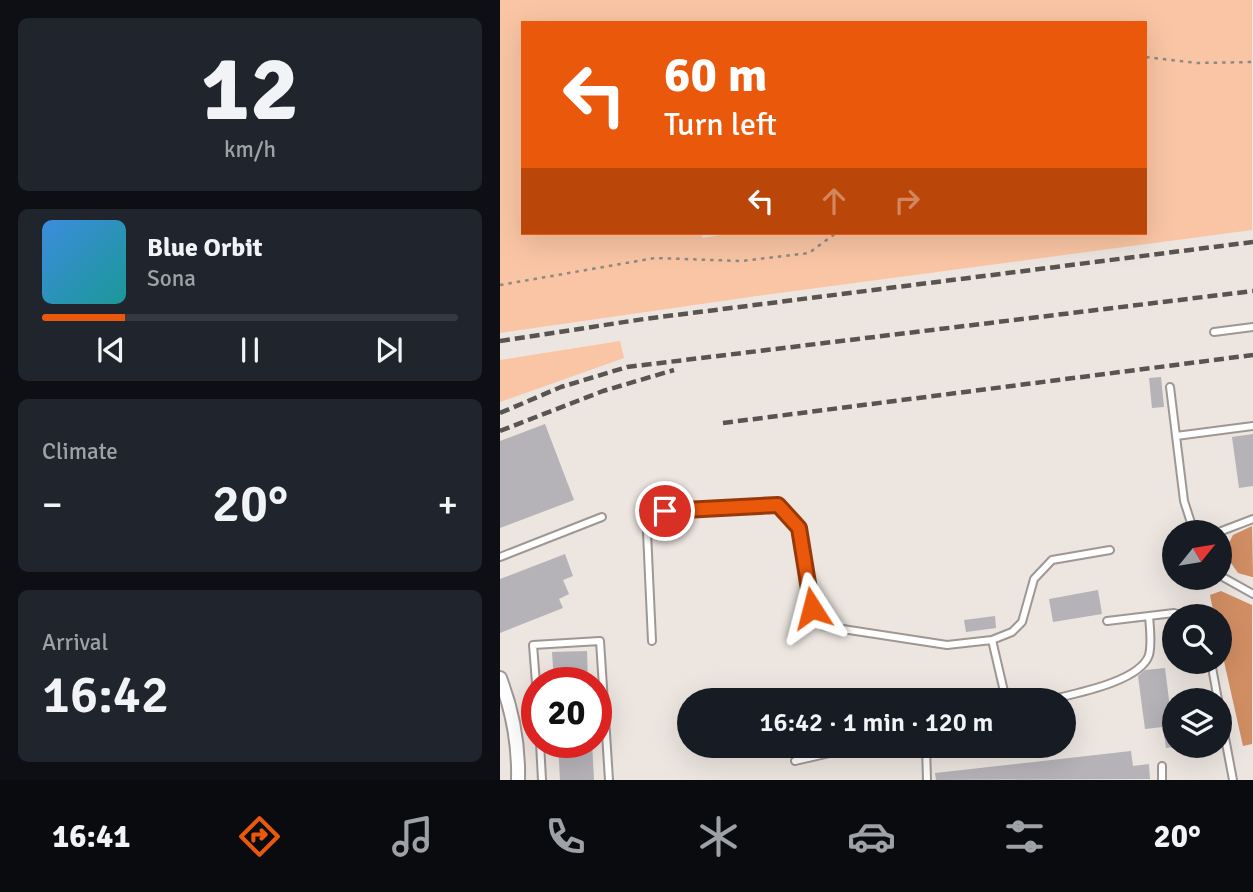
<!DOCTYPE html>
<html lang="en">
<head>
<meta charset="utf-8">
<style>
	:root { --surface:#171b24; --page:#20242c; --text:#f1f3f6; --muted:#9ea1a6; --line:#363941; --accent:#ea580c }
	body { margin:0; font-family:Signika,sans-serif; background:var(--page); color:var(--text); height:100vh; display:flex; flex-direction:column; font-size:26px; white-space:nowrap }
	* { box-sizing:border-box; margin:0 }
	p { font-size:23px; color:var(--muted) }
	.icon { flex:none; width:38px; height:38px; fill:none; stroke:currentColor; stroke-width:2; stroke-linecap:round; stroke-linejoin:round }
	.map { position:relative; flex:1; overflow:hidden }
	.sheet { display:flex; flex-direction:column; gap:18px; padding:18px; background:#0d0f14; width:500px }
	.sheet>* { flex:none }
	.top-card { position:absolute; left:21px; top:21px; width:626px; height:214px; border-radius:0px; box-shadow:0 7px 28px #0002; background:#ea580c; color:#fff; overflow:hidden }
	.needle { width:46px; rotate:60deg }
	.buttons { position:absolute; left:662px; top:520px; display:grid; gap:14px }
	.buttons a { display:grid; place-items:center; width:70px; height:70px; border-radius:50%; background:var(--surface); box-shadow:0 7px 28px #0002; font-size:35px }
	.speed { position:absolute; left:21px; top:667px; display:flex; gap:14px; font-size:35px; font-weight:700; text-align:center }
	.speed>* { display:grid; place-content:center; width:91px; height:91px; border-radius:50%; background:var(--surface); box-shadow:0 7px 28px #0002; line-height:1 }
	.speed .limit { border:10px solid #d22; background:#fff; color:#111 }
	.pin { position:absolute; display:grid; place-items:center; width:60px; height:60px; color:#fff; margin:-30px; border:4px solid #fff; border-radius:50%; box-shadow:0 2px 7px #0007 }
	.me { position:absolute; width:77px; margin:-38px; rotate:351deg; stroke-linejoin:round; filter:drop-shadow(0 0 5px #0008) }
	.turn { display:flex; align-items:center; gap:24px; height:147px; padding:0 28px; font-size:32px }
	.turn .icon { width:91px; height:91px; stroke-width:2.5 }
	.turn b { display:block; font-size:49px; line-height:60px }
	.lanes { display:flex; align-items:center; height:66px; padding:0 28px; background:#0003; justify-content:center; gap:35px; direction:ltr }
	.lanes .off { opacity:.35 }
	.big { font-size:52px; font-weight:600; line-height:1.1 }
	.sheet .tile { flex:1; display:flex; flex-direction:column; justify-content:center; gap:10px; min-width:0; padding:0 24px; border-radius:10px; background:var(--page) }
	.sheet .dial { align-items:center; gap:0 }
	.dial b { font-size:91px; line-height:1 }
	.song { display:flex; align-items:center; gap:21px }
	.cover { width:84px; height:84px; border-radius:10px; background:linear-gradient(135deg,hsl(210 70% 55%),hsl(180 70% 35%)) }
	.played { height:7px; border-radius:4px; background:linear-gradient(90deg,var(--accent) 20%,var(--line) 20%) }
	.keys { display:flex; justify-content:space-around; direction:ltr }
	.heat { display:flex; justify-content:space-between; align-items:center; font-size:38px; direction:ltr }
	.trip { position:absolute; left:177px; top:688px; width:399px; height:70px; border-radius:35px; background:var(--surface); box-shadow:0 7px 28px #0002; font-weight:600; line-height:70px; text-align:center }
	.menu { display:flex; height:112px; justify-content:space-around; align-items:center; background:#090b0e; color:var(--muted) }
	.menu .icon { width:49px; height:49px }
	.menu .current { color:var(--accent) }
	.menu b { font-size:32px; color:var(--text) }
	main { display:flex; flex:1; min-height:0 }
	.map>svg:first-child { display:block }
	.green { fill:#f9c5a4; fill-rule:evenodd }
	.forest { fill:#d28e63 }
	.building { fill:#b5b2b8 }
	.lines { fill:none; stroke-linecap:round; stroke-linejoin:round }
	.lane-casing { stroke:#9e9793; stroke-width:10 }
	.street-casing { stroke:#9e9793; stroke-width:16 }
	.path { stroke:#8e8985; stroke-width:2.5; stroke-dasharray:3.5 5; stroke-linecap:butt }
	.lane { stroke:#fff; stroke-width:6 }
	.street { stroke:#fff; stroke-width:12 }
	.rail { stroke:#585452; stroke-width:4.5; stroke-dasharray:10 5; stroke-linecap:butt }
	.route-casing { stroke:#983908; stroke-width:18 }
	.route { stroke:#ea580c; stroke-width:12 }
</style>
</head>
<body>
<main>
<section class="sheet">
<div class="tile dial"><b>12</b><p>km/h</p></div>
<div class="tile">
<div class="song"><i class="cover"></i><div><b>Blue Orbit</b><p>Sona</p></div></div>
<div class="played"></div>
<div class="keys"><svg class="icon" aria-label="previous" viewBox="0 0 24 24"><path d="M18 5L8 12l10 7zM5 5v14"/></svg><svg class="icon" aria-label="pause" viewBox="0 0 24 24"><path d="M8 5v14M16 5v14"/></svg><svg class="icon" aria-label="next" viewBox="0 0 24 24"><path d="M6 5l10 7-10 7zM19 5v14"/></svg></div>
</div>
<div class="tile"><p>Climate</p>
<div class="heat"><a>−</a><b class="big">20°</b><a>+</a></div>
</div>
<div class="tile"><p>Arrival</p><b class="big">16:42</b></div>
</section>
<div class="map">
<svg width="753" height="780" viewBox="0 0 753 780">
	<rect width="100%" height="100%" fill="#ece5e0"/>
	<path class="green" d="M0 0H752V230L264 295 0 333ZM23 23H646V233H232L203 238 200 233H23Z
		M120 341 124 358 0 402V360Z"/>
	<path class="forest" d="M752 526 753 577H752L738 573 724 553 733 535Z
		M721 591 752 605V744L743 746 719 639V616H714L710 595Z"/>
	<path class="building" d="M661 377 664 407 652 408 649 378Z
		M45 424 74 500 0 528V441Z
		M753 434V486L739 488 732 437Z
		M65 554 73 576 63 580 69 594 59 599 63 608 0 633V579Z
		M598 590 602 614 553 622 549 599Z
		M495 616 496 628 466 632 464 620Z
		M87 651 88 682H54L52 652Z
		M665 668 675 747 666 748 663 727 645 729 638 676 645 670Z
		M58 742H92L94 780H60Z
		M631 751 633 766 649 764 650 779 436 780 435 773Z"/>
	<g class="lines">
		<g class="lane-casing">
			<path id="lane" d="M714 332 753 327
				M670 387 684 501 694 532
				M676 436 753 426
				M719 532 753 519
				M0 557 102 517
				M719 575 753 594
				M607 621 674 613 685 616
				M152 641 147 532 165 511 278 505 298 528 312 608 323 626 447 645 492 640
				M711 662 718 700
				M37 696 33 645 100 641 109 780
				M506 700 492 640 512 632 522 622 534 579 552 560 610 550
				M549 700C573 694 640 682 649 655 652 643 650 628 649 616
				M719 706 733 780
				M40 742 42 780
				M426 746 427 780
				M295 761 360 746
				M662 780V766"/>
		</g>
		<g class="street-casing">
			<path id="street" d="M0 678C13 712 19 744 18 780"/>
		</g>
		<path class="path" d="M646 57 697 63 753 62
			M0 285 155 258 241 261 309 253 336 233"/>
		<use href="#lane" class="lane"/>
		<use href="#street" class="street"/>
		<path class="rail" d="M0 341 144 319 753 242
			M0 413 61 387 127 367 753 291
			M223 423 753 355
			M0 431 103 391 174 370"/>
	</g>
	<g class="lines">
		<g class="route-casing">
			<path id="route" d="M165 511 278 505 299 528 312 608"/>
		</g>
		<use href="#route" class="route"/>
	</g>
</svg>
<div class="buttons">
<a><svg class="needle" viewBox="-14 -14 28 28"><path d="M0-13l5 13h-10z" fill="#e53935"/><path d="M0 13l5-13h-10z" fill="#9ea1a6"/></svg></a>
<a><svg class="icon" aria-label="search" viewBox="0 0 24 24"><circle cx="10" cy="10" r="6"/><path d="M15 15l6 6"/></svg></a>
<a><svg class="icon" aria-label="layers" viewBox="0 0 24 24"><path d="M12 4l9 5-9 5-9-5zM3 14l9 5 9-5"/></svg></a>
</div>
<div class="speed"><div class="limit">20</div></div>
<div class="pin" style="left:165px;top:511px;background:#d93025"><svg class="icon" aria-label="arrive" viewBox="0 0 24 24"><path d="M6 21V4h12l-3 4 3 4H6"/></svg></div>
<svg class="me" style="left:312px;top:608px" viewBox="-20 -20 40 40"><path d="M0-17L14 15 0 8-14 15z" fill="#ea580c" stroke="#fff" stroke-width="4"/></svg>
<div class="trip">16:42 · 1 min · 120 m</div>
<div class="top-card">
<div class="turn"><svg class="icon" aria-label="left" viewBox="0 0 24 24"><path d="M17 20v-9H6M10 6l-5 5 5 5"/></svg><div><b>60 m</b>Turn left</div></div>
<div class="lanes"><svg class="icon" aria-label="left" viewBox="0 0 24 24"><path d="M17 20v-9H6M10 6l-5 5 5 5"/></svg><svg class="icon off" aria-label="ahead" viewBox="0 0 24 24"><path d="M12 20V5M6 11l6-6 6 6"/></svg><svg class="icon off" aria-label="right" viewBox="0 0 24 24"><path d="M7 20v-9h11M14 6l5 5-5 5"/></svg></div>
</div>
</div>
</main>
<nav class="menu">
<b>16:41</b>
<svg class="icon current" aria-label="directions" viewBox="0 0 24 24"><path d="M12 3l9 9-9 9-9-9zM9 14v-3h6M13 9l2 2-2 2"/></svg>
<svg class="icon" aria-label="music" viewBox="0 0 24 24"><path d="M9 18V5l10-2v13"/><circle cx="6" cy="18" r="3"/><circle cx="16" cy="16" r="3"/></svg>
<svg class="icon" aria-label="phone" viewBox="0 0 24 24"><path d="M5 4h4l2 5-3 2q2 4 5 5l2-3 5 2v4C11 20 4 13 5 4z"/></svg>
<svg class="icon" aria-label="climate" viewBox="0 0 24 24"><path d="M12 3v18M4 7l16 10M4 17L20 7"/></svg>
<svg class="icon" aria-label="car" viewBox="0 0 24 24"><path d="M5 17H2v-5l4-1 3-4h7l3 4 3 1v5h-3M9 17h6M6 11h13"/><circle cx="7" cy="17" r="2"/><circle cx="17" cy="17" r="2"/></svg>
<svg class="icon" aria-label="filters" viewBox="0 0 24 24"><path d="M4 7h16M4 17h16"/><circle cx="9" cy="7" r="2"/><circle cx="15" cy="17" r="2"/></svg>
<b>20°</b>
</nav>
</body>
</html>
